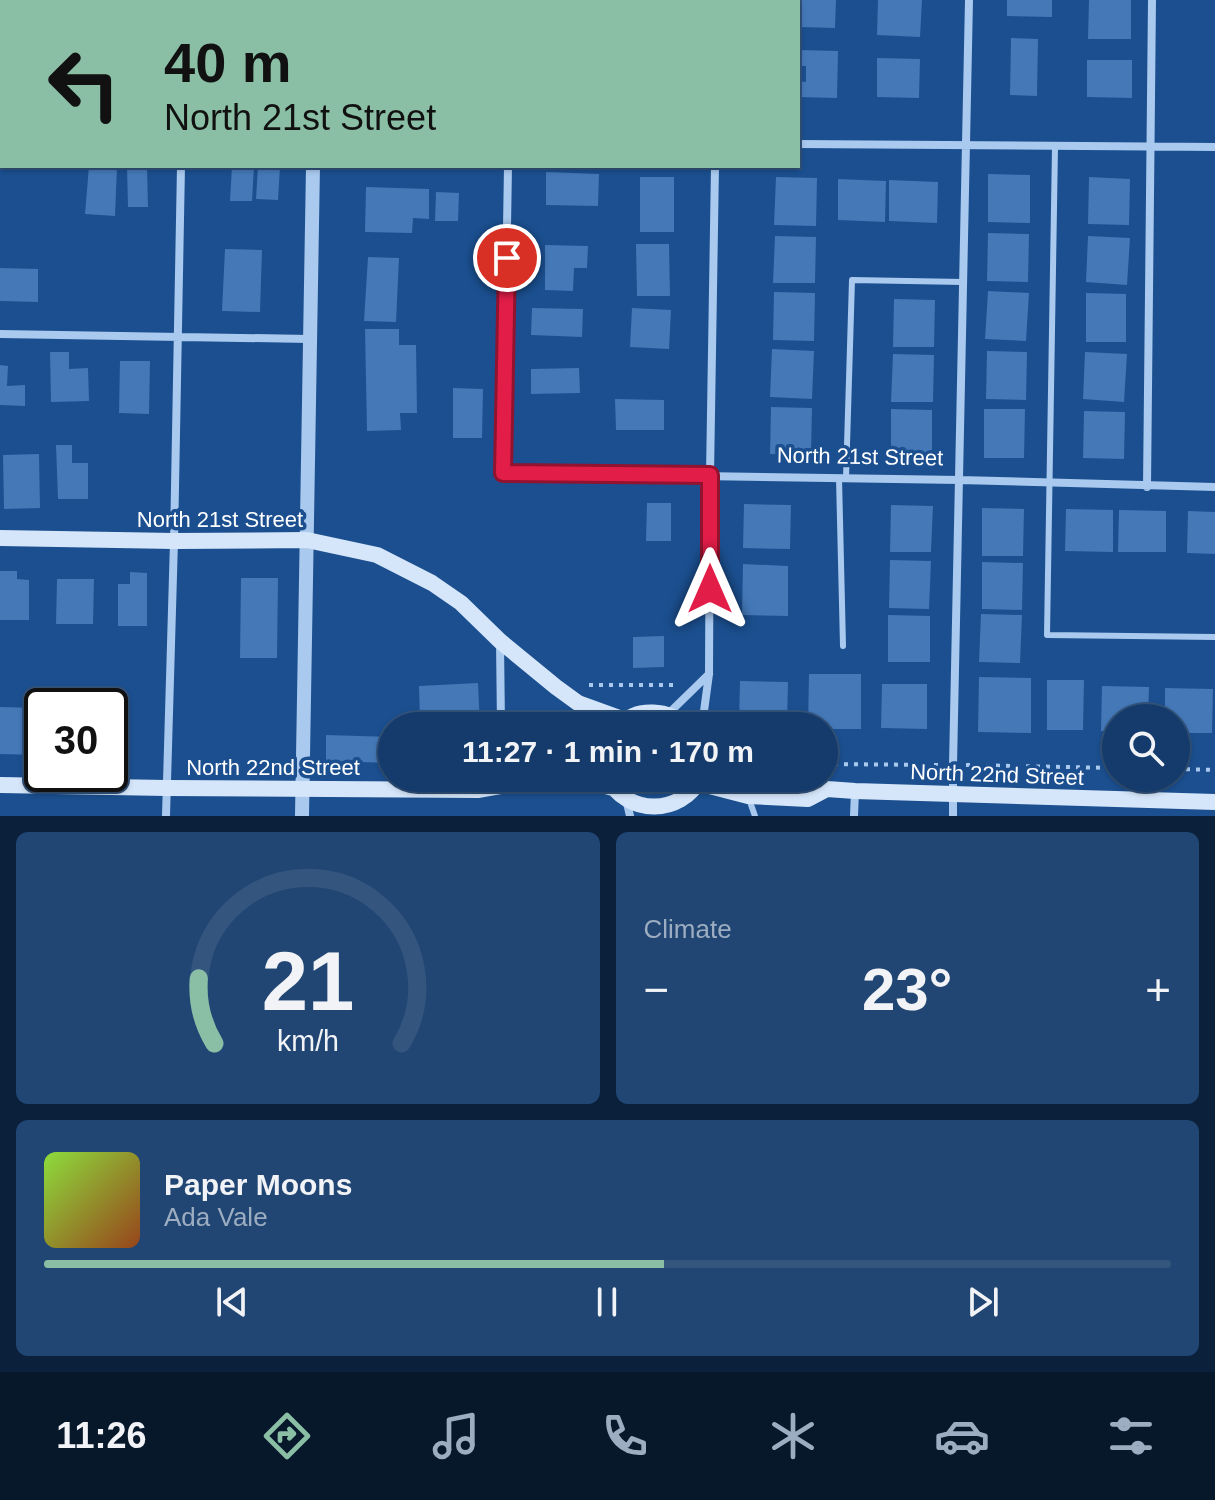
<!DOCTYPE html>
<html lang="en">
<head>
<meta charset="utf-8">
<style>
	:root { --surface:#143b6b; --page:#214673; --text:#f1f3f6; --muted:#9dadc1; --line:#33557e; --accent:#8abfa5 }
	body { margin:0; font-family:Arial,sans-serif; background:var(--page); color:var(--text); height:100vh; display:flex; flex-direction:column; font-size:30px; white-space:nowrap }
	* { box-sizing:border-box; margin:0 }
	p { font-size:26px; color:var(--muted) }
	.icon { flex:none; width:44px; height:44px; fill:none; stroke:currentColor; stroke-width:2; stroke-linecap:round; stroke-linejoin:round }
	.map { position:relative; height:816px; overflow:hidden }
	.panel { display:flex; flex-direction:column; gap:16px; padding:16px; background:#0b203b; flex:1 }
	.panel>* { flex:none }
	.guide { position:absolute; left:0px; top:0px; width:800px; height:168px; box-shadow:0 2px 6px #0004,0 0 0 2px var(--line); background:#8abfa5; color:#111; overflow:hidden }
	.buttons { position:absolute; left:1102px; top:704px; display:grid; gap:16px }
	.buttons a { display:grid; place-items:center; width:88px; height:88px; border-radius:50%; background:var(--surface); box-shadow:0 2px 6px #0004,0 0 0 2px var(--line); font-size:40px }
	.speed { position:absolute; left:24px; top:688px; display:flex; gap:16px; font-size:40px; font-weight:700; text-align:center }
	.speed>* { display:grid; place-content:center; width:104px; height:104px; border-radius:50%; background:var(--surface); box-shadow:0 2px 6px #0004,0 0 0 2px var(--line); line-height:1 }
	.speed .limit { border:4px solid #111; border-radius:12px; background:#fff; color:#111 }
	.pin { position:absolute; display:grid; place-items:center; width:68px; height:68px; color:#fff; margin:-34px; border:4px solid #fff; border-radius:50%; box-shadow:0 2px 8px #0007 }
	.me { position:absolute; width:88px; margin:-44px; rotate:0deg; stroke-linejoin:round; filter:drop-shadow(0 0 6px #0008) }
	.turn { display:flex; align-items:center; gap:28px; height:168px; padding:0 32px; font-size:36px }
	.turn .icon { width:104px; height:104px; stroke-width:2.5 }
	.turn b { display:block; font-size:56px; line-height:68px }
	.big { font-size:60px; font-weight:700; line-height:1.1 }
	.panel .tile { flex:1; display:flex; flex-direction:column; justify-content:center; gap:12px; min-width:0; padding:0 28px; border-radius:12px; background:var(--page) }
	.panel .dial { align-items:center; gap:0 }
	.dial svg { height:208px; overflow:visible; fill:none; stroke:var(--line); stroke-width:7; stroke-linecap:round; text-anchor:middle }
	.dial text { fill:var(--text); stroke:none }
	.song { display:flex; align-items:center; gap:24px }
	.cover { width:96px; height:96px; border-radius:12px; background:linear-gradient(135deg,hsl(90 70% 55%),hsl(20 70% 35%)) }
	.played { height:8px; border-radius:4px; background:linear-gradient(90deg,var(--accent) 55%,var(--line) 55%) }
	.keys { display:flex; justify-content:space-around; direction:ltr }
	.heat { display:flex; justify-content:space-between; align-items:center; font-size:44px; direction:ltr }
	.panel .tiles { flex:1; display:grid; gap:16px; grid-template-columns:1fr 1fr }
	.tile:last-child { grid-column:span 2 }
	.trip { position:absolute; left:378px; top:712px; width:460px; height:80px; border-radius:40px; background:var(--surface); box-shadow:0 2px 6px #0004,0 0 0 2px var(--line); font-weight:700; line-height:80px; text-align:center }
	.dock { display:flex; height:128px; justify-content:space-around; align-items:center; background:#08182b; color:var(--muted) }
	.dock .icon { width:56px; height:56px }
	.dock .selected { color:var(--accent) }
	.dock b { font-size:36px; color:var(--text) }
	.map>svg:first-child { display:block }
	.building { fill:#4478b7 }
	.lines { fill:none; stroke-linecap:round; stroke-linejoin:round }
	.path { stroke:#a9c9ee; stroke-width:4; stroke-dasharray:4 6; stroke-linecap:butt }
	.service { stroke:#a9c9ee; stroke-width:6 }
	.minor { stroke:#a9c9ee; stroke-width:8 }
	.tertiary { stroke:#a9c9ee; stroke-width:14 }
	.secondary { stroke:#d6e6fa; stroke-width:16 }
	.route-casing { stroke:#92132f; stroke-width:20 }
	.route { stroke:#e11d48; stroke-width:14 }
	.labels { text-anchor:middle; stroke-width:7; stroke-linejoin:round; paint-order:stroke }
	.street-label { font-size:22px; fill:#fff; stroke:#1b4f8f }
</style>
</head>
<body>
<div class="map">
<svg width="1215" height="816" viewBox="0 0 1215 816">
	<rect width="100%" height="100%" fill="#1b4f8f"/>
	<path class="building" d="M798 0H836L835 28 798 27Z
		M878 0H922L920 37 877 35Z
		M1007 0H1052V17L1007 16Z
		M1089 0H1131V39H1088Z
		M1011 38 1038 39 1037 96 1010 95Z
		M798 50 838 51 837 98 798 97V81L806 82V66H798Z
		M877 58 920 59 919 98 877 97Z
		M1087 60H1132V98L1087 97Z
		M89 166H117L115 216 85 214Z
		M127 166H147L148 207H128Z
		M232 166H254L252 201H230Z
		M258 166H280L278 200 256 199Z
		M546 172 599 174 598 206 546 205Z
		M988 174 1030 175V223L988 222Z
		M640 177H674V232H640Z
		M776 177 817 178 816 226 774 225Z
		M1089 177 1130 179 1129 225 1088 224Z
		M838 179 886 181 885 222 838 220Z
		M889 180 938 182 937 223 889 221Z
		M366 187 429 189V219L413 218 412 233 365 232Z
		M436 192 459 193 458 221H435Z
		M988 233 1029 234 1028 282 987 281Z
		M775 236 816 237 815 283H773Z
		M1088 236 1130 238 1127 285 1086 282Z
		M636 244H669L670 296H637Z
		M545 245 588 246 587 268H574L573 291 545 290Z
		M225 249 262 250 260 312 222 311Z
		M368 257 399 258 396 322 364 321Z
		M0 268 38 269V302L0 301Z
		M988 291 1029 293 1026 341 985 339Z
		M774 292 815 293 814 341 773 340Z
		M1086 293 1126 294V342H1086Z
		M894 299 935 300 934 347H893Z
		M532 308 583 309 582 337 531 335Z
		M632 308 671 310 669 349 630 347Z
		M365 329H399V345H416L417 413H400L401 430 367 431Z
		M772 349 814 351 812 399 770 397Z
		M987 351 1027 352 1026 400 986 399Z
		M50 352H69V369L88 368 89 401 51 402Z
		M1085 352 1127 354 1124 402 1083 399Z
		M893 354 934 355 933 402H891Z
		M120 361H150L149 414 119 413Z
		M0 365 8 366 7 386 25 385V406L0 405Z
		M579 368 580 393 531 394V369Z
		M453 388 483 389 482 438H453Z
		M615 399 664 400V430H616Z
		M771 407 812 408 811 455 770 454Z
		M891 409 932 410V457H891Z
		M984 409H1025L1024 458H984Z
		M1084 411 1125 412 1124 459 1083 458Z
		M56 445H72V463H88V499H58Z
		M39 454 40 508 4 509 3 455Z
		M647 503H671V541H646Z
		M744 504 791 505 790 549 743 548Z
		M891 505 933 506 931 552H890Z
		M982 508 1024 509 1023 556H982Z
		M1066 509 1113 510V552L1065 551Z
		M1119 510 1166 511V552H1118Z
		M1188 511 1215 512V554L1187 553Z
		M890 560 931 561 929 609 889 608Z
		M982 562 1023 563 1022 610 982 609Z
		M743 564 788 566V616L742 615Z
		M0 571H17V579L29 580V620H0Z
		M130 572 147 573V626H118V584H130Z
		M241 578H278L277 658H240Z
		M57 579H94L93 624H56Z
		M981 614 1022 615 1020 663 979 662Z
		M888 615 930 616V662H888Z
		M664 636V667L633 668V637Z
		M809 674H861V729H824V726H808Z
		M979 677 1031 678V733L978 732Z
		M1047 680H1084L1083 730H1047Z
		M740 681 788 682 787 725 739 724Z
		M478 683 480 726H435V720L420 721 419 686Z
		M882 684H927V729L881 728Z
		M1102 686 1149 687 1148 718H1116V731H1101Z
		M1165 688 1213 689 1212 733H1176V718H1165Z
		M0 707 40 708V755L0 754Z
		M326 735 392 737V763L326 761Z"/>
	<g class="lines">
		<path class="path" d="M589 685H676
			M824 764 938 765
			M966 765 1116 768
			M1176 769 1215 770"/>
		<path class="service" d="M1055 147 1047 635 1215 637
			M839 478 843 646
			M846 478 852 280 963 282
			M749 799 755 816"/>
		<path class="minor" d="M51 2V0
			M544 2V0
			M757 2 758 0
			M0 130H2
			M798 144 1215 147
			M508 166 503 473 960 480 1215 487
			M0 334 310 339
			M1147 487 1152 0
			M500 642 501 726
			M668 714 709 674
			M702 726 709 674 710 475 715 166
			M627 803 630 816
			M166 816 174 541 181 166
			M854 816 855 791
			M953 816V765L969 0"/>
		<path class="tertiary" d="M317 2V0
			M302 816 313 166"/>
		<path class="secondary" d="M0 538 174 541 307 540 377 555 432 583 461 603 500 641 556 687 578 703 625 720
			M620 726C636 706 670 710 686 726
			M577 778 613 788
			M608 778C626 816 682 816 700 778
			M779 778 805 780 827 789 855 791 1215 802
			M698 783 748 796 808 799 827 789
			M0 785 166 788 479 790 544 778"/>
	</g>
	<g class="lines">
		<g class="route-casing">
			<path id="route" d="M507 258 503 473 710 475V589"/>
		</g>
		<use href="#route" class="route"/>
	</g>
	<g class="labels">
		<g class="street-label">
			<text transform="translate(860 456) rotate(1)" y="8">North 21st Street</text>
			<text x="220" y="527">North 21st Street</text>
			<text x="273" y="775">North 22nd Street</text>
			<text transform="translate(997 774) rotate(2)" y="8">North 22nd Street</text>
		</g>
	</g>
</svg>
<div class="buttons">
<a><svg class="icon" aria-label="search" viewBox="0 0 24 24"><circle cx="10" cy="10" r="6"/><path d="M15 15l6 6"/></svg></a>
</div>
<div class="speed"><div class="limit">30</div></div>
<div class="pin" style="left:507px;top:258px;background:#d93025"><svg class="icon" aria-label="arrive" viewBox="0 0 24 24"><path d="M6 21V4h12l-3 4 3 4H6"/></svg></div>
<svg class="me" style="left:710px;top:589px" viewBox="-20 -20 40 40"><path d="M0-17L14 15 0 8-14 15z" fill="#e11d48" stroke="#fff" stroke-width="4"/></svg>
<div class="trip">11:27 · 1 min · 170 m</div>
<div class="guide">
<div class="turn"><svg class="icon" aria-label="left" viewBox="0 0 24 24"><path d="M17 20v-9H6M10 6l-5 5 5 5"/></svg><div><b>40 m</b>North 21st Street</div></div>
</div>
</div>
<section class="panel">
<div class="tiles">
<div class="tile dial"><svg viewBox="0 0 100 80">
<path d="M14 69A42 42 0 1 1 86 69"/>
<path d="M14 69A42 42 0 0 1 8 44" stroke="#8abfa5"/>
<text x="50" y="56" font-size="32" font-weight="700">21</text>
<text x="50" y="72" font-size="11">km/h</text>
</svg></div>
<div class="tile"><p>Climate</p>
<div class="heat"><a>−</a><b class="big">23°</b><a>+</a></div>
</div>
<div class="tile">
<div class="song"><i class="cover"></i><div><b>Paper Moons</b><p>Ada Vale</p></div></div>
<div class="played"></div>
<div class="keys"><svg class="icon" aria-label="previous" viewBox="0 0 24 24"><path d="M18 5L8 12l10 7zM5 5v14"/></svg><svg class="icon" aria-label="pause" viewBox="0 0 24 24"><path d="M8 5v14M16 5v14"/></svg><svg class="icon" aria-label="next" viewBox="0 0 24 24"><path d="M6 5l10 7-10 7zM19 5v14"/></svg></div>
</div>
</div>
</section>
<nav class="dock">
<b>11:26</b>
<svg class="icon selected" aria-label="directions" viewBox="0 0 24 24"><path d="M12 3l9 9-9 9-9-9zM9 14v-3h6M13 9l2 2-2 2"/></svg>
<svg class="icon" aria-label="music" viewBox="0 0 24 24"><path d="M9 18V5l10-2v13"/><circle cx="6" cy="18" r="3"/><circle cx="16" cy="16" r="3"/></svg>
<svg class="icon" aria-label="phone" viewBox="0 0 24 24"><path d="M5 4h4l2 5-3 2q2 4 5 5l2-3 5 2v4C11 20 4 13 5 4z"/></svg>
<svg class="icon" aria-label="climate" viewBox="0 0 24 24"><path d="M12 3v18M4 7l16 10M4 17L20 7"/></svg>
<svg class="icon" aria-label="car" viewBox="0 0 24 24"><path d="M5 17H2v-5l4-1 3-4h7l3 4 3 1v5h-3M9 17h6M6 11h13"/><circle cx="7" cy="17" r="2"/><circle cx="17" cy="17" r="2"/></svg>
<svg class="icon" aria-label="filters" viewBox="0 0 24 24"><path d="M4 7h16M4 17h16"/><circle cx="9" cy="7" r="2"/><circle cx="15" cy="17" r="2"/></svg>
</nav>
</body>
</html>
